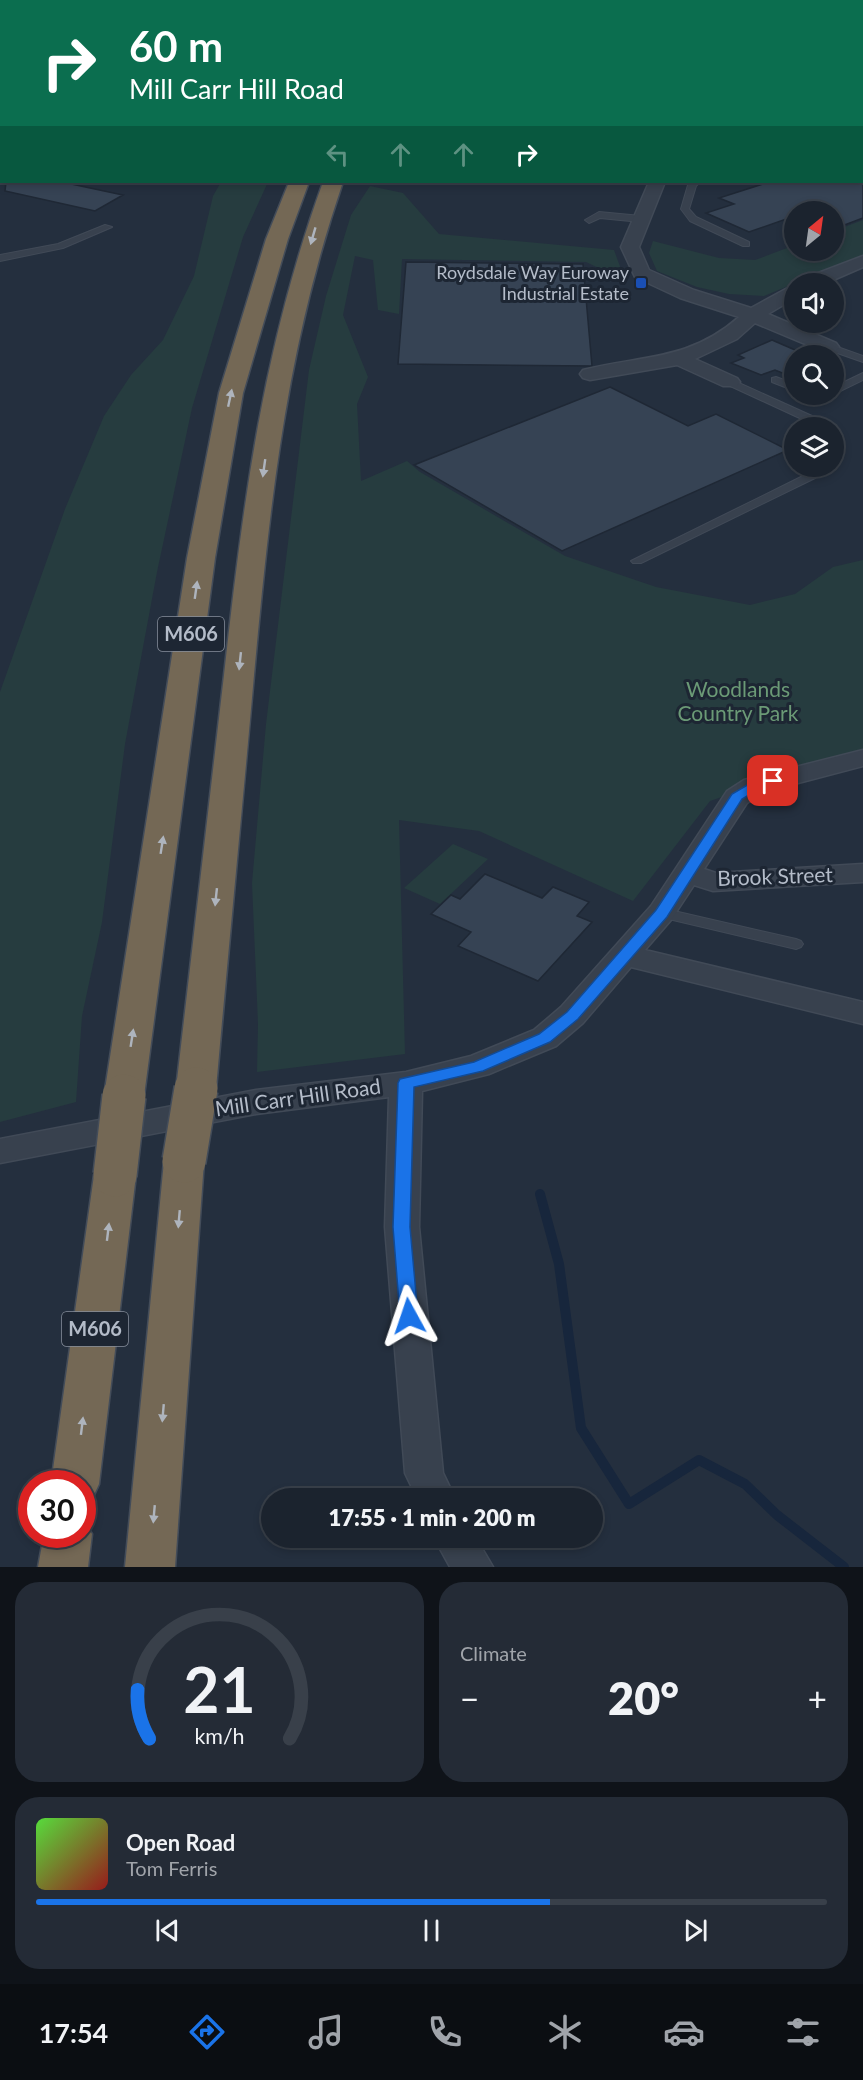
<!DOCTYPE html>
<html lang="en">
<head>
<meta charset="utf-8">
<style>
	:root { --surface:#1b232e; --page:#242b36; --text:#f1f3f6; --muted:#a0a4aa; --line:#39404a; --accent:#1a73e8 }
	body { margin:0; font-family:Lato,sans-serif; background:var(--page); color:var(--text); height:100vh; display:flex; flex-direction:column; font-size:22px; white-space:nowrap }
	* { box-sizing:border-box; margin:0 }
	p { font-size:20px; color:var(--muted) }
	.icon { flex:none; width:33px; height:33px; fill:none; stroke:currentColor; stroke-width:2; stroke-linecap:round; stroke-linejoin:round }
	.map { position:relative; height:1567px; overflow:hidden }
	.side { display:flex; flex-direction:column; gap:15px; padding:15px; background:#0f1319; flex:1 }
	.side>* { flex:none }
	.banner { position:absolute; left:0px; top:0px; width:864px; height:183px; box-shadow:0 3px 9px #0003,0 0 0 2px var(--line); background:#0b6e4f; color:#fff; overflow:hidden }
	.needle { width:39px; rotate:29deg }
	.fabs { position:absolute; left:784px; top:201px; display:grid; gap:12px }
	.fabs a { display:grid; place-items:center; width:60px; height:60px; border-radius:50%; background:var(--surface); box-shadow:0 3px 9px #0003,0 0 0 2px var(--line); font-size:30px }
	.speed { position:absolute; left:18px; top:1470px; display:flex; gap:12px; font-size:30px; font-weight:700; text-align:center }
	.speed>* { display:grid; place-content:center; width:78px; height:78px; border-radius:50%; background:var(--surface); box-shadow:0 3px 9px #0003,0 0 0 2px var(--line); line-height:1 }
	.speed .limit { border:9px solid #d22; background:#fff; color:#111 }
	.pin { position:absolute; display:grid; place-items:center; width:51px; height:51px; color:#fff; margin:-26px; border-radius:12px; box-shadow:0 3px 9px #0006 }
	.me { position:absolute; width:66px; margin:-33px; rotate:355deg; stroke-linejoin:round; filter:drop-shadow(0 0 4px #0008) }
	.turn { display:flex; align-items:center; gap:21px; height:126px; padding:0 30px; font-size:27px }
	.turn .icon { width:78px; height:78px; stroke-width:2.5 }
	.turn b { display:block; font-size:42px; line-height:51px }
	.lanes { display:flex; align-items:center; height:57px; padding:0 30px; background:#0003; justify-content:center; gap:30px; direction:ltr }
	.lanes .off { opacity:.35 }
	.big { font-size:45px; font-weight:800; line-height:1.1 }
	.side .tile { flex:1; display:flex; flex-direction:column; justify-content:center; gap:9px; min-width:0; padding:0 21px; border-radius:24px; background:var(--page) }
	.side .dial { align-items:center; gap:0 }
	.dial svg { height:156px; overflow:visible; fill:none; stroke:var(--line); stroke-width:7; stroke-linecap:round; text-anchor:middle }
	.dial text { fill:var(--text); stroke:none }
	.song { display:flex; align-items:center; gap:18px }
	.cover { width:72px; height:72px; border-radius:9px; background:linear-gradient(135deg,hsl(110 70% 55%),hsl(0 70% 35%)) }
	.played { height:6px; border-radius:3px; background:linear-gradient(90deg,var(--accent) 65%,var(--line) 65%) }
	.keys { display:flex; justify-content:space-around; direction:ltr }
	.heat { display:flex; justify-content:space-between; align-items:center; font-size:33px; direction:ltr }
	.side .tiles { flex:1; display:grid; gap:15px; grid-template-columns:1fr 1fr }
	.tile:last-child { grid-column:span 2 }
	.trip { position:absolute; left:261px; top:1488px; width:342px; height:60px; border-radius:30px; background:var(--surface); box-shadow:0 3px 9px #0003,0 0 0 2px var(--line); font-weight:800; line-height:60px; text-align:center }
	.menu { display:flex; height:96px; justify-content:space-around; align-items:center; background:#0b0e12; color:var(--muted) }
	.menu .icon { width:42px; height:42px }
	.menu .active { color:var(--accent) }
	.menu b { font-size:27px; color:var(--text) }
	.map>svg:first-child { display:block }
	.green { fill:#263c3f }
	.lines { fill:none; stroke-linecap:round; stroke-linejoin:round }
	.stream { stroke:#17263c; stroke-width:10 }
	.building { fill:#364354; stroke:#1f2835; stroke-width:1.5 }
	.lane-casing { stroke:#414a57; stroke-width:2 }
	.street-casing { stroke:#414a57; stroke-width:3 }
	.highway-casing { stroke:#434c59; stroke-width:3 }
	.lane { fill:#38414e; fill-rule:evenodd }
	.street { fill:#38414e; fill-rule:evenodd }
	.highway { fill:#746855; fill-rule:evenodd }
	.highway-bridge-casing { stroke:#434c59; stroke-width:46; stroke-linecap:butt }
	.highway-bridge { stroke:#746855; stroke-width:43 }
	.oneway { fill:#aeb4bd }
	.route { fill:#1a73e8; stroke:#114b97; stroke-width:1.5 }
	.transit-dot { fill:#1a4fb4; stroke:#1d2633; stroke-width:2 }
	.labels { text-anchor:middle; stroke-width:6; stroke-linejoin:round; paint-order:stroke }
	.far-poi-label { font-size:18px; fill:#b4bcc9; stroke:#1d2633; text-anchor:end }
	.shield { fill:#1d2633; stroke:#878f9c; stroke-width:1.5 }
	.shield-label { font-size:20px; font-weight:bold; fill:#b4bcc9 }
	.park-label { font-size:21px; fill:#6b9a76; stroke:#1d2633 }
	.street-label { font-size:21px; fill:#b4bcc9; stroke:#1d2633 }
</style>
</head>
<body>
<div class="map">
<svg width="863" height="1567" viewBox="0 0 863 1567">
	<rect width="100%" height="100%" fill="#242f3e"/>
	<path class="green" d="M221 182H268L243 237 192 408 157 572 125 744 102 922 82 1016 76 1102 0 1122V692L65 509 104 416 131 375 163 340 194 276 213 196Z
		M370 186 403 193 439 234 614 250 622 272 605 271 586 262 402 259 399 314 378 310 373 260 355 256 343 315 368 377 357 404 361 481 407 461 420 472 565 556 656 587 750 605 795 594 833 567 863 560V758L754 786 710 801 633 901 479 831 399 820 405 1054 257 1072 258 1024 252 883 266 724 309 370 326 296 351 215Z
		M863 220V255L764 296 729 294 697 287 657 271 649 253 653 241 719 258 755 260 795 245V250H834V231Z
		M453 844 488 859 440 904 404 888Z"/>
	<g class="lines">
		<path class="stream" d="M540 1194 559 1264 581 1428 629 1504 699 1460 745 1484 777 1515 844 1567"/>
	</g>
	<path class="building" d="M6 182H62L123 195 95 211 5 191Z
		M769 182 794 184 863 182V218L834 229V212H795V216L749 232 706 213 734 204 719 198Z
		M406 262 583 264 592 366 398 364Z
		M772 340 809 356H795V378L775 370 761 375 731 363 744 358 738 355Z
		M610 387 688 426 716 414 788 450 562 551 414 465Z
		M485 874 542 898 553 887 589 902 577 916 592 922 538 981 458 946 471 932 431 914 451 895 460 899Z"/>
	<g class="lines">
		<g class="lane-casing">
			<path id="lane" d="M246 0 267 2H247Z
				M326 0H333L325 2Z
				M0 15H2V19H0Z
				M862 44H863V49H862Z
				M0 93H2L0 99Z
				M0 142H2V147H0Z
				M0 160H2L0 165Z
				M691 182H700L696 186 689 209 696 217 749 242V246H743L690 221 681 209 688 185Z
				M599 212 641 216 645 219 641 222 600 218 589 223 585 220Z
				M105 225 112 227 63 248 0 261V255L58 244Z
				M829 344 863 356V362L826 349V345Z
				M863 373V380L834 394V387Z
				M776 377 795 384V391L772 382V378Z
				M730 379 812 416 824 428H812L804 420 726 384 725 382Z
				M806 394H833L821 401Z
				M815 466H827L815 478 641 563H633L631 561 807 474Z
				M661 908 796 939 801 941 803 944 801 947 796 949 656 916 654 913Z"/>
		</g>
		<g class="street-casing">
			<path id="street" d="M124 0H139L123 2Z
				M724 0H738L723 2Z
				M649 182H665L639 247 649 270 694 290 751 308 795 284V298L768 314 836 343 839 347 836 351H822L755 323 737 339 695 359 737 378 740 382 737 386H723L677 365 590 380 583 378 580 374 583 370C643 355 689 361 739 317L680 298 635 277 621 247Z
				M863 256V267L824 284H798L800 280Z
				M863 750V766L764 792 747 803 704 869 716 873 863 864V882L713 891 694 885 671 920 645 950 863 1002V1024L631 967 583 1023 556 1046 489 1074 422 1091 419 1227 443 1473 455 1498H417L405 1473 385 1227 389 1097 256 1114 0 1163V1139L256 1090 406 1072 471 1056 534 1030 561 1007 651 906 727 791 744 780Z
				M434 1538H476L493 1567H450Z"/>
		</g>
		<g class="highway-casing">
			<path id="highway" d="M393 0H409L392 2Z
				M424 0H441L423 2Z
				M289 182H309L288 239 243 393 215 558 144 1096 138 1106 124 1110 110 1106 104 1096 187 558 219 393 266 239Z
				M323 182H343C286 348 270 502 254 675 242 813 228 951 216 1089L210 1099 196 1103 182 1099 176 1089C192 951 208 813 224 675 243 502 263 347 323 182Z
				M184 1146 198 1150 204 1161 175 1567H125L164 1161 170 1150Z
				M115 1160 130 1164 136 1175 99 1484 92 1499 82 1502V1484H51L94 1175 100 1164Z
				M82 1518 92 1534 88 1567H38L44 1534H82Z"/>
		</g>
		<use href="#lane" class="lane"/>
		<use href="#street" class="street"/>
		<use href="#highway" class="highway"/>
		<g class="highway-bridge-casing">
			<path id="highway-bridge" d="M184 1161 196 1089
				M115 1175 124 1096"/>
		</g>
		<use href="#highway-bridge" class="highway-bridge"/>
	</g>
	<defs><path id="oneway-solid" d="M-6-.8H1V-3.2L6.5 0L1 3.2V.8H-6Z" transform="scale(1.5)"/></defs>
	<g class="oneway">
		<use href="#oneway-solid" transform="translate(313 236) rotate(106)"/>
		<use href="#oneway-solid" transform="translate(230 398) rotate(-78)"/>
		<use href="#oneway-solid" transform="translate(264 468) rotate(98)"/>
		<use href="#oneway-solid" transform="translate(196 590) rotate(-82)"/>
		<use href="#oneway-solid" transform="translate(240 661) rotate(96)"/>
		<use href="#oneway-solid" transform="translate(162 845) rotate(-81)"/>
		<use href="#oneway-solid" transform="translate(216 897) rotate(96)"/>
		<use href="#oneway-solid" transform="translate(132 1038) rotate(-81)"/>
		<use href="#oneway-solid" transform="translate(179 1219) rotate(95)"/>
		<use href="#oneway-solid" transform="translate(108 1232) rotate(-83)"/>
		<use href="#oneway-solid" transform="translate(163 1413) rotate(95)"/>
		<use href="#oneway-solid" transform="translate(82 1426) rotate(-83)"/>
		<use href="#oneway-solid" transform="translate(154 1514) rotate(95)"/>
	</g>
	<path class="route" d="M773 777 780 781 778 784 759 789 742 799 667 917 578 1019 550 1042 483 1071 414 1087 410 1227 418 1316 416 1321 409 1323 403 1321 400 1316 393 1227 398 1083 400 1079 474 1062 539 1034 567 1012 656 910 732 794 749 784Z"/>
	<rect class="transit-dot" x="635" y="277" width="12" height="12" rx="3"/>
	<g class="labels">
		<g class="far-poi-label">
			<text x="629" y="279">Roydsdale Way Euroway<tspan x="629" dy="21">Industrial Estate</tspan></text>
		</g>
		<g class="shield">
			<rect x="158" y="617" width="66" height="34" rx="4.5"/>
			<rect x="62" y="1312" width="66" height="34" rx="4.5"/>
		</g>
		<g class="shield-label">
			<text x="191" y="641">M606</text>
			<text x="95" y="1336">M606</text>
		</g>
		<g class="park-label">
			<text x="738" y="697">Woodlands<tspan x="738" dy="24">Country Park</tspan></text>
		</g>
		<g class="street-label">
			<text transform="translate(775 877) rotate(-2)" y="7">Brook Street</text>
			<text transform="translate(298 1098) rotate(-8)" y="7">Mill Carr Hill Road</text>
		</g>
	</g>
</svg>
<div class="fabs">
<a><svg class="needle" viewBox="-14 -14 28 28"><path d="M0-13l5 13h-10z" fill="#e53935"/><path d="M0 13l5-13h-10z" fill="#a0a4aa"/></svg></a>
<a><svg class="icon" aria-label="sound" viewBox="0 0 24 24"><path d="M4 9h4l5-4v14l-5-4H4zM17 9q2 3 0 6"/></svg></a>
<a><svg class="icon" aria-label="search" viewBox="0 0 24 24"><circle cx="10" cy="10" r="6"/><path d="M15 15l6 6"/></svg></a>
<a><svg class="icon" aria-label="layers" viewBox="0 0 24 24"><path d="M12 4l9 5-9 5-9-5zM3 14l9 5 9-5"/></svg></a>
</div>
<div class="speed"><div class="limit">30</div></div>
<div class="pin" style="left:773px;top:781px;background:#d93025"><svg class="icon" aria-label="arrive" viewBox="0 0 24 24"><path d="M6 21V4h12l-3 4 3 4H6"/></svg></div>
<svg class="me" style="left:409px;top:1316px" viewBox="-20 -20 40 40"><path d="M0-17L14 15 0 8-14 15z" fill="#1a73e8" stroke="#fff" stroke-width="4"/></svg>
<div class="trip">17:55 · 1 min · 200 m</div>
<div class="banner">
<div class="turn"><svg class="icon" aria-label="right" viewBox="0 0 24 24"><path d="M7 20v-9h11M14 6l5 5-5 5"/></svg><div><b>60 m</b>Mill Carr Hill Road</div></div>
<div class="lanes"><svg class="icon off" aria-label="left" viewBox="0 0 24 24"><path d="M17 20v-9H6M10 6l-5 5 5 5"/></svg><svg class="icon off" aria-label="ahead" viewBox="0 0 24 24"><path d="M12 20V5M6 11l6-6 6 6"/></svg><svg class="icon off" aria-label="ahead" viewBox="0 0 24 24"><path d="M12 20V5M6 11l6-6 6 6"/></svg><svg class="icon" aria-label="right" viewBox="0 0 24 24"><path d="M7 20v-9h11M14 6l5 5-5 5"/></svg></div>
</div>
</div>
<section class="side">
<div class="tiles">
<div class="tile dial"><svg viewBox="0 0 100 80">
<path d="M14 69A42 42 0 1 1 86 69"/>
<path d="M14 69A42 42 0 0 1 8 44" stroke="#1a73e8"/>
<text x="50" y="56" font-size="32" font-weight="700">21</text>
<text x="50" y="72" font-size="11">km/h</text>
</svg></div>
<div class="tile"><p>Climate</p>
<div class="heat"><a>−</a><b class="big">20°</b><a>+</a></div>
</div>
<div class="tile">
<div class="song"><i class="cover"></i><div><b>Open Road</b><p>Tom Ferris</p></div></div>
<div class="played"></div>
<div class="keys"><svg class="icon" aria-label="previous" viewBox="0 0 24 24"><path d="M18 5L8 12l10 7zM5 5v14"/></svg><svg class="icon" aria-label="pause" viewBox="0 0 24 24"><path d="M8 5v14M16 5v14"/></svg><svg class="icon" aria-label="next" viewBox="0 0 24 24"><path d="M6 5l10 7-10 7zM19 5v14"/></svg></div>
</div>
</div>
</section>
<nav class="menu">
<b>17:54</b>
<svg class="icon active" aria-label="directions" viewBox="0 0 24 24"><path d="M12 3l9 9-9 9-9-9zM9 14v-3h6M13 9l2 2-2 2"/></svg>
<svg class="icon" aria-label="music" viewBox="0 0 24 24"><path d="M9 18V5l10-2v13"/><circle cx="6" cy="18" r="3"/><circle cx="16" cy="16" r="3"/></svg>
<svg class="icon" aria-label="phone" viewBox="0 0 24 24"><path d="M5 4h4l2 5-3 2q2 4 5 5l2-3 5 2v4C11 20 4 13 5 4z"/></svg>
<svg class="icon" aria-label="climate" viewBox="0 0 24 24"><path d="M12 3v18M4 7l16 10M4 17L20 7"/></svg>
<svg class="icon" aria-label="car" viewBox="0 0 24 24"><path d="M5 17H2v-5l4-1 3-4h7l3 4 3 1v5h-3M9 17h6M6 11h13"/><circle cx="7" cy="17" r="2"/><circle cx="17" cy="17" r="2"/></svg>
<svg class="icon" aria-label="filters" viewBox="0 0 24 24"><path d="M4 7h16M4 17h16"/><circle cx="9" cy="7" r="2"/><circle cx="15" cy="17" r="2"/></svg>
</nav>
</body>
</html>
